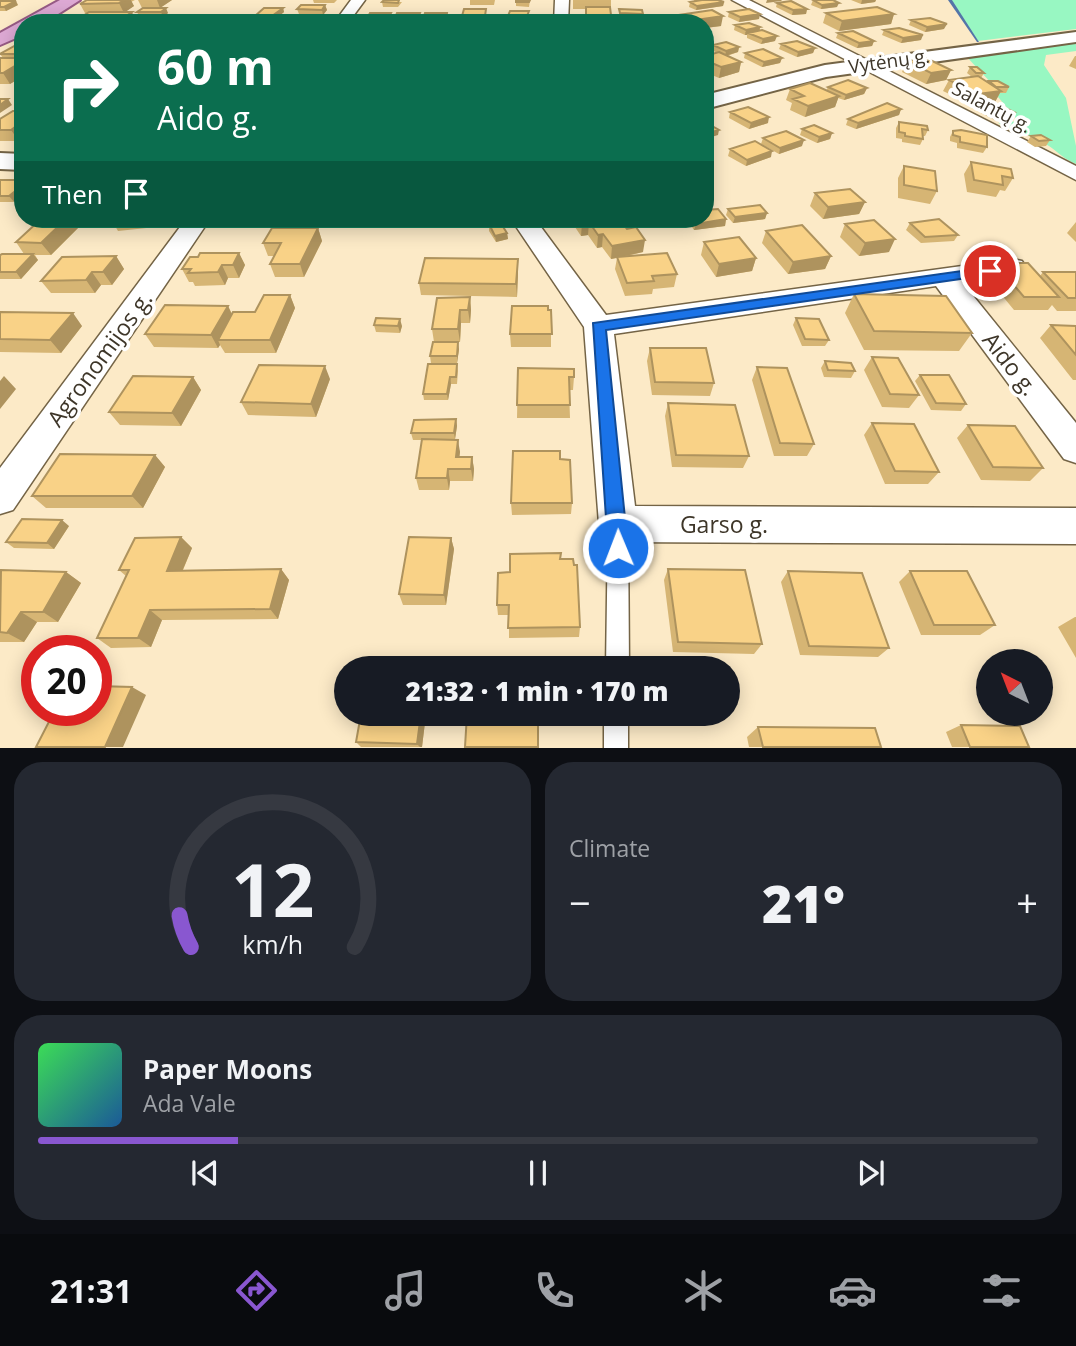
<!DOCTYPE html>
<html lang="en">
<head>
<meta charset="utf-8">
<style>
	:root { --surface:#171b24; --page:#242831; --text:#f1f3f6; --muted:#9ea1a6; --line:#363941; --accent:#8957d0 }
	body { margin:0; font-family:"Open Sans",sans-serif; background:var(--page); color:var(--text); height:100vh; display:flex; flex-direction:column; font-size:26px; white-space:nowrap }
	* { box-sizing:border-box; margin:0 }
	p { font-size:23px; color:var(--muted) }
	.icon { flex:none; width:38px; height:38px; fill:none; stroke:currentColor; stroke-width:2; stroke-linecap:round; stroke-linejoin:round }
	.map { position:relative; height:748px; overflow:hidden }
	.panel { display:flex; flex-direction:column; gap:14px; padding:14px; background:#0d0f14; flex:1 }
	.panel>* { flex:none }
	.guide { position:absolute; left:14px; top:14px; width:700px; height:214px; border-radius:28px; box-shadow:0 4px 18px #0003; background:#0b6e4f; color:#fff; overflow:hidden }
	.needle { width:46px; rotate:318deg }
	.fabs { position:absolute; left:976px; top:649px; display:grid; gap:14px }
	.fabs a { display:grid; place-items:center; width:77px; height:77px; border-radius:50%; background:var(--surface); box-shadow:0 4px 18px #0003; font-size:35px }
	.speed { position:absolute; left:21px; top:635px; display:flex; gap:14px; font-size:35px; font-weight:700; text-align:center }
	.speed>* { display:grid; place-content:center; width:91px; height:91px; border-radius:50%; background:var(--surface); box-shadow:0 4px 18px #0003; line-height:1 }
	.speed .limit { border:10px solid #d22; background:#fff; color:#111 }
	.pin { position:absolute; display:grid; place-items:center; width:60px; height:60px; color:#fff; margin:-30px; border:4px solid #fff; border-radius:50%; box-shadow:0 2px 7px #0007 }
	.me { position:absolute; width:77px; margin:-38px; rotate:359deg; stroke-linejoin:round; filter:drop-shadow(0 0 5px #0008) }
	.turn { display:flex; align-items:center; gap:24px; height:147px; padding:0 28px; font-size:32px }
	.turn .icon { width:91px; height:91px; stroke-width:2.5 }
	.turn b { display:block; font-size:49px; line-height:60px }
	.then { display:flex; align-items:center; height:66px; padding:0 28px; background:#0003; gap:14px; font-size:26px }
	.big { font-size:52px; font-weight:800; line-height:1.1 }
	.panel .card { flex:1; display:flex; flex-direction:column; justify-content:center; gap:10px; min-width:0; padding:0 24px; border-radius:28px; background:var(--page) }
	.panel .dial { align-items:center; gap:0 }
	.dial svg { height:182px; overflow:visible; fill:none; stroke:var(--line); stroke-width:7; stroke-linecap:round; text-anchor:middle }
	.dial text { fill:var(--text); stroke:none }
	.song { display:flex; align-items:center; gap:21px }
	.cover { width:84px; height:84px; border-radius:10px; background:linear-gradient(135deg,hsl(130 70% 55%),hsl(210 70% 35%)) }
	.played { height:7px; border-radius:4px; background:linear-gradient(90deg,var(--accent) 20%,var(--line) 20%) }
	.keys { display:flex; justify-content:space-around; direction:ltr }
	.heat { display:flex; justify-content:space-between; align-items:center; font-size:38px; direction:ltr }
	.panel .tiles { flex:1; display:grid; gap:14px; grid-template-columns:1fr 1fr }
	.card:last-child { grid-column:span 2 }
	.trip { position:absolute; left:334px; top:656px; width:406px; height:70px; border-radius:35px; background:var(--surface); box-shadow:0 4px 18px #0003; font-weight:800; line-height:70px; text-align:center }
	.dock { display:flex; height:112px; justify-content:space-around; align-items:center; background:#090b0e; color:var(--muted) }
	.dock .icon { width:49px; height:49px }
	.dock .on { color:var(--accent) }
	.dock b { font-size:32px; color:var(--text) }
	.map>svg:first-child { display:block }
	.green { fill:#98f7c2 }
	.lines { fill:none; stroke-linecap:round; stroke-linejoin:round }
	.stream { fill:#5475a8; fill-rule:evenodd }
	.lane-casing { stroke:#746446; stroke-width:3 }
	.street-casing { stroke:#746446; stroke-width:3 }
	.secondary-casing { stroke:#746446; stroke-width:4 }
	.primary-casing { stroke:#975b85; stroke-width:4 }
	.lane { fill:#fff; fill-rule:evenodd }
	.street { fill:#fff; fill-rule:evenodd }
	.secondary { fill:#fff; fill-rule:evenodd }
	.primary { fill:#dda9d4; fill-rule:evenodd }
	.wall { fill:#d6b574 }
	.shaded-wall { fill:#ae935e }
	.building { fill:#f9d287; stroke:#ae935e; stroke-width:2 }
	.route { fill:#1a73e8; stroke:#114b97; stroke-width:2 }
	.labels { text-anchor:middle; stroke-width:7; stroke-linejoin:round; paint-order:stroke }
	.far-street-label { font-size:19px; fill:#3e3629; stroke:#fff }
	.street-label { font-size:23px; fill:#3e3629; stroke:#fff }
</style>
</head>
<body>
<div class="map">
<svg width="1076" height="748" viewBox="0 0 1076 748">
	<rect width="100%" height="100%" fill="#fceac7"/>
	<path class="green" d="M950 0H1076V29L978 41Z
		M1076 41V51L1046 55 1044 65 1066 98 1076 146V164C1064 159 1059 153 1049 146 1033 136 1015 130 998 123L1018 121 994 92 995 87 965 55Z"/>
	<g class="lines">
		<path class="stream" d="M948 0H952L979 42H977Z"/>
		<g class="lane-casing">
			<path id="lane" d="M618 515 625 518 628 524 629 668H606L608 524 611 518Z
				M604 714H628V748H604Z"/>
		</g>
		<g class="street-casing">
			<path id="street" d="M351 0H365L348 23H334Z
				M555 0H569L568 23H554Z
				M732 0H749L1076 166V180Z
				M186 219H210L13 510 0 514V468Z
				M511 219H535L606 315 1013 259 1022 261 1026 267 1022 273 962 282 1076 423V463L1064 459 936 286 614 334 635 506 1076 508V544L618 542 604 536 599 524 584 327Z"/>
		</g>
		<g class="secondary-casing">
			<path id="secondary" d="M1076 32V42L826 77 705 109V95L825 65Z
				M0 153 23 154V170L0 169Z"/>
		</g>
		<g class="primary-casing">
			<path id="primary" d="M60 0H80L44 23H23V35L0 45V33Z"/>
		</g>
		<use href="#lane" class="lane"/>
		<use href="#street" class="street"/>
		<use href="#secondary" class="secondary"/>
		<use href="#primary" class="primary"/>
	</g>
	<path class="wall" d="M87 0H135L131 2 134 6 124 12 136 22 134 23H82L80 18 87 13H85L80 4Z
		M138 0H172L160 8 168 13 163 17 139 16 137 12 143 8H142Z
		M313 0H337L334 3H314Z
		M470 0H495L494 5H470Z
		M516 0H530L529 7 516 6Z
		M573 0H611V23H586V9H573Z
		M694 0H718L724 2 723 6 696 10 689 7 690 2 694 1Z
		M813 0 837 7 821 9 811 5Z
		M851 0H876L875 2 861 4Z
		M0 1 18 5 6 11H0Z
		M382 2H402L398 7H383Z
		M777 3 807 9 806 14 792 15 776 7Z
		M325 5 327 10 323 15 299 14 297 9Z
		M283 8 284 12 273 21H256L255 16Z
		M619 9 643 14V19L619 18Z
		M529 11 527 21H508V16Z
		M729 12 759 19 739 22 728 17Z
		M447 13V23H423V20Z
		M826 13 894 14 891 24 839 31 823 23Z
		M487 14 485 21H462V16Z
		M678 15 721 26 705 28V23H676Z
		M392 18 389 23H367L366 20Z
		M420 18 418 23H394V20Z
		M911 20 944 29 925 32 909 25Z
		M735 25 760 27V30L775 41 761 44 747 38V35H745L734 30Z
		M884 30 921 40 901 43 882 35Z
		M838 33 874 41 872 46 857 48 836 38Z
		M23 44V76L10 84H0V58H3L0 54Z
		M781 44 815 48 813 53 797 57 779 49Z
		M713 45 739 47 738 52 727 56 741 62 739 72 719 78 705 72V54L707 55 717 53 712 50Z
		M745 53 782 58 780 63 762 67 744 58Z
		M1075 56H1076V69L1069 66Z
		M907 61 951 70 946 80 926 84 902 72Z
		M970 67 984 73 981 78 988 83 989 81 1009 87 1006 93H1000L995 102 972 105 943 91 949 80 972 77 967 73Z
		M828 87 867 88 864 94 844 100 838 98 835 107 805 117 790 110 792 103 786 100 790 89 826 91Z
		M984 107 1011 118 996 121 981 113Z
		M901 109 899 115 856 129 846 125 848 119Z
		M23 111V138L19 141H0V119Z
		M730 112 768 123 749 129 729 118Z
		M899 122 928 130 925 136H923V139L920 145 902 142V139L896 138V128Z
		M802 129 832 133 830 139 817 143 800 135Z
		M953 131 987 147 983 153 957 148V143L950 141V137Z
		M1031 136 1050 140 1046 146 1035 147 1027 142Z
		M763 138 802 146 779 154 761 144Z
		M730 149 771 157 746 166 728 156Z
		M971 162 1013 178 1005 191 1000 190 996 197 967 192 964 174Z
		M904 166 937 191 930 204 898 198V178Z
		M0 180 14 202H0Z
		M815 193 865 202 859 214 823 219 810 206Z
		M728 209 767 213 765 219 733 223 726 215Z
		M41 219H82L84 222 51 255H35L38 260 21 279H0V255L24 254 16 242Z
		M111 219H162L156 227 118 231Z
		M575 219H612L643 252 627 256 677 274 674 287 653 289 652 294 625 296 615 269 617 258 611 259 602 247 597 248 588 235 581 236 575 227Z
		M686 219H726L725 226 694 230Z
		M391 220 415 221 412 227H393Z
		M1076 222V242L1067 233Z
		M910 223 958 235 954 241 921 243 906 230Z
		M489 224 507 233 508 239 496 242 489 231Z
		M845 224 889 252 859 256 840 237Z
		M318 228 322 241 304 277H275L270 264 274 256H268L263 243Z
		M766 231 831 256 825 269 788 274 762 243Z
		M704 242 756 258 752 271 716 277 701 255Z
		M239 253 245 265 239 278H228L225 285 195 286 193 282H189L182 269 198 257Z
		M116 256 124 269 112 285H101L95 293H51L41 281Z
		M995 263 1040 276 1043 272H1076V311H1057L1052 305 1048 310H1014L986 276Z
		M518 272 517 297 421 295 419 283Z
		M854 294 972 333 959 351 864 350 845 313Z
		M290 295 295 308 276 353H225L220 345 218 348 154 347 145 334 228 306 232 314 255 312Z
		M470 297 471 310 470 323H461L460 342H444L459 349 457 363H431L430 356 434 342 432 329Z
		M548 310H551V347H511L510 334Z
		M0 312 82 326 61 353 0 352Z
		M796 318 829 340 825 346H802L793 325Z
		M374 325 402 326 400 333 376 332Z
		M1051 325 1076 326V380H1073L1040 338Z
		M650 348 714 383 710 396 652 395 647 361Z
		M872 357 919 395 909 408 882 407 864 370Z
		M825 361 855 371 851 378 824 377 821 368Z
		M457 364 458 371 457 384H451L448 400H424L423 394Z
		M757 367 814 444 807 456H774L752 380Z
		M518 368 574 377 573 390H569L570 418H517Z
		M920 375 966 404 961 411 931 410 915 381Z
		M193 377 201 390 181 426 120 425 109 412Z
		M330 379 316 417 248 415 241 402Z
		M668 403 749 456 743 468 672 467 665 416Z
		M456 419 457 426 455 439 460 452 459 457H472L474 469 473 481H450L449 490H419L416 478 422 440H413L411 433Z
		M872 423 939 472 928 484H885L864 435Z
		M968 425 1043 468 1030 481 981 480 957 438Z
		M155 455 165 467 143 508H46L32 496Z
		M560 459 572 503 571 514 512 515 511 503Z
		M69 526 54 549 14 548 6 542Z
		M181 537 192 548 183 570 281 569 289 580 278 619 162 620 151 647 111 648 97 638 126 576 119 570Z
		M451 538 454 549 446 605H403L399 594Z
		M560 559 580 627 579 637 509 638V615H498L497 605 510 572Z
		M668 569 762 644 754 654 673 652 664 580Z
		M788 571 889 648 878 657 800 655 781 582Z
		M910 571 995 625 980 635H921L899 582Z
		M0 572H66L81 583 58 622H37L24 642H0Z
		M1075 617H1076V658L1058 627Z
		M361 714H426L422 747H361L356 742Z
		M961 725 1029 747H952L946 732Z
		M758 727 881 747H749L747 737Z"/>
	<path class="shaded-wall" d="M125 0H131L134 6 124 13 119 3Z
		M157 0H172L160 8Z
		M767 0H782L781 1 766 3Z
		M862 0H876L875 2 861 4Z
		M16 1 18 5 6 11 4 7Z
		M724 2 723 6 696 10 697 6Z
		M839 3 837 7 821 9 822 5Z
		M325 5 327 10 323 15 322 10Z
		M166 8 168 13 163 17 161 12Z
		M283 8 284 12 273 21 272 16Z
		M807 9 806 14 792 15 793 10Z
		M132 12 136 22 134 23H125L123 18Z
		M391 13 392 18 389 23H388L387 20Z
		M760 14 759 19 739 22 740 17Z
		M894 14 891 24 839 31 842 21Z
		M723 16 721 26 705 28V23H688L689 21Z
		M189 17 190 23H181Z
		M947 24 944 29 925 32 927 27Z
		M760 27 759 32 748 33 747 35H745L746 30Z
		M923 35 921 40 901 43 903 38Z
		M777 36 775 41 761 44 763 39Z
		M874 41 872 46 857 48 859 43Z
		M739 47 738 52 725 56 726 51Z
		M815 48 813 53 797 57 798 52Z
		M782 58 780 63 762 67 764 62Z
		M23 61V76L10 84 3 73Z
		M741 62 739 72 719 78 721 67Z
		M951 70 946 80 926 84 931 73Z
		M867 88 864 94 844 100 846 95Z
		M1001 91 995 102 972 105 978 94Z
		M839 96 835 107 805 117 808 106Z
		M8 99 12 105 0 113V105Z
		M901 109 899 115 856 129 858 123Z
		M1014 112 1011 118 996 121 999 115Z
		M769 117 768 123 749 129 751 123Z
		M23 121V138L19 141 11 130Z
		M719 130 718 135 705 139V134Z
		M832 133 830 139 817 143 819 137Z
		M804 140 802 146 779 154 780 148Z
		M772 151 771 157 746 166 747 160Z
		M709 162 706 174 705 175V163Z
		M23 185V195L14 202 9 196Z
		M865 202 859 214 823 219 828 207Z
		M767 213 765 219 733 223 735 217Z
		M66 219H82L84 222 51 255 41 243Z
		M152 219H162L156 227Z
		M412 219H414L415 221 412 227Z
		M726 219 725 226 694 230 696 224Z
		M589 222 588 235 581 236 582 223Z
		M318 228 322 241 304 277 300 264Z
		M507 233 508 239 496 242 495 236Z
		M603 234 602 247 597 248 598 235Z
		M895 239 889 252 859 256 865 243Z
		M645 240 643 252 611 259 612 246Z
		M239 253 245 265 239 278 233 265Z
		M33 254 38 260 21 279 16 272Z
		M116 256 124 269 112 285 103 272Z
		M831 256 825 269 788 274 793 262Z
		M756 258 752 271 716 277 719 264Z
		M518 259V272L517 297 516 284Z
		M222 265 228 278 225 285 218 272Z
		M92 272 101 285 95 293 86 280Z
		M290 295 295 308 276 353 270 340Z
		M470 297 471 310 470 323 468 310Z
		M228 306 234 319 218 340 220 345 218 348 211 335Z
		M460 310 461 323 460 342 458 329Z
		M73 313 82 326 61 353 50 340Z
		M400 319 402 326 400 333 398 326Z
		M458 342 459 349 457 363V356Z
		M325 366 330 379 316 417 311 404Z
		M4 376 16 389 0 409V381Z
		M193 377 201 390 181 426 172 413Z
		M450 377 451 384 448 400 447 394Z
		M456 419 457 426 455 439 454 433Z
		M458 440 460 452 458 469 456 457Z
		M155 455 165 467 143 508 132 496Z
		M472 457 474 469 473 481 471 469Z
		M448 469 450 481 449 490 447 478Z
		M62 520 69 526 54 549 47 543Z
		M181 537 192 548 178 581 167 571Z
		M451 538 454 549 446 605 444 595Z
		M281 569 289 580 278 619 270 609Z
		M66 572 81 583 58 622 43 612Z
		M150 610 162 620 151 647 138 638Z
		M21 612 37 622 24 642 7 633Z
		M132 687 146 695 123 747H105Z
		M421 714H426L422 747H420L417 744Z"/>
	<path class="building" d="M87 0H125L119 3 80 4Z
		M384 0H399L398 3 382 2Z
		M516 0H530L529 2H516Z
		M701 0H718L724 2 697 6 690 2 702 0Z
		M813 0H833L839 3 822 5Z
		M0 1H16L4 7H0Z
		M791 1 807 9 793 10 777 3Z
		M301 5H325L322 10 297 9Z
		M586 7H610L611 15H586Z
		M877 7 894 14 842 21 826 13Z
		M143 8H166L161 12H137Z
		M264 8H283L272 16H255Z
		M464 9H486L485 16H462Z
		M619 9 642 10 643 14 620 13Z
		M749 9 760 14 740 17 729 12Z
		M712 10 723 16 689 21 678 15Z
		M510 11H529L527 16H508Z
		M89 12H132L123 18H80Z
		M370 13H391L387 20H366Z
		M397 13H420L417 20H394Z
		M425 13H447L446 20H423Z
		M165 17H189L181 23 157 22Z
		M298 18 313 20 311 23H293Z
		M930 18 947 24 927 27 911 20Z
		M248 22H273L271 23H247Z
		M749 23 760 27 746 30 735 25Z
		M899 28 923 35 903 38 884 30Z
		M762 30 777 36 763 39 748 33Z
		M853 31 874 41 859 43 838 33Z
		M797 41 815 48 798 52 781 44Z
		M726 42 739 47 726 51 713 45Z
		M18 44H23V54H0Z
		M763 49 782 58 764 62 745 53Z
		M719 52 741 62 721 67 705 60V56Z
		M0 58H23V61L3 73H0Z
		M926 58 951 70 931 73 907 61Z
		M970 67H977L984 73H976Z
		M978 76 1001 91 978 94 949 80Z
		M848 80 867 88 846 95 828 87Z
		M989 81H998L1009 87H996Z
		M810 83 839 96 808 106 793 99 804 96 790 89Z
		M0 99H8L0 105Z
		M887 103 901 109 858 123 848 119Z
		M999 105 1014 112 999 115 984 107Z
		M748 107 769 117 751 123 730 112Z
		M13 111H23V121L11 130H0V119Z
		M705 122 719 130 705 134Z
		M899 122 927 126 928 130 922 129 923 139 905 136V133L899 132Z
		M814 125 832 133 819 137 802 129Z
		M961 130 987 135V147L960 142V137L953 135V131Z
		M786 131 804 140 780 148 763 138Z
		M1041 135 1050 140 1039 141 1031 136Z
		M755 141 772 151 747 160 730 149Z
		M971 162 1011 169 1013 178 1002 176 1003 185 974 180Z
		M904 166 935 171 937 191 904 185Z
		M0 180H23V185L9 196H0Z
		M850 189 865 202 828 207 815 193Z
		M760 205 767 213 735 217 728 209Z
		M718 209 726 219 696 224 692 219H705V210Z
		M41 219H66L41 243 16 242Z
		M392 219H412L411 221 391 220Z
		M579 219H619L627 229 636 227 645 240 612 246 603 234 598 235 589 222 582 223Z
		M939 219 958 235 925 237 910 223Z
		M874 220 895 239 865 243 845 224Z
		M500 222 507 233 495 236 489 224Z
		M802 225 831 256 793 262 766 231Z
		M272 228H318L300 264H270L281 243H263Z
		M739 237 756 258 719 264 704 242Z
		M200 253H239L233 265H222L218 272 188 273 191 269H182L190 257H198Z
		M667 253 677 274 652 276 654 281 627 283 617 257Z
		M2 254H33L16 272H0V255Z
		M116 256 103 272H92L86 280 41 281 62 257Z
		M425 258 518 259 516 284 419 283Z
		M995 263H1028L1059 297H1024Z
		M1043 272H1076V298H1068Z
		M854 294 946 296 972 333 874 331Z
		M264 295H290L270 340H218L233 312H255Z
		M470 297 468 310H460L458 329H432L437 298Z
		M165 305 228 306 211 335 145 334Z
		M512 306H548V310H551L552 334H510Z
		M0 312 73 313 50 340 0 339Z
		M376 318 400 319 398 326 374 325Z
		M796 318 819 319 829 340 805 339Z
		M1051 325 1076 326V355Z
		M433 342H458L457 356H430Z
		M650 348H706L714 383 655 382Z
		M872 357 898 358 919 395 890 394Z
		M825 361 851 363 855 371 828 370Z
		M428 364H457L456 377H450L447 394H423Z
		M259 365 325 366 311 404 241 402Z
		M757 367 787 368 814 444 780 443Z
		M518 368 574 369V377H569L570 405H517Z
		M920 375H949L966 404 936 403Z
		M133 376 193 377 172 413 109 412Z
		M668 403 735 405 749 456 676 455Z
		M456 419 454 433H411L414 420Z
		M872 423 914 424 939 472 895 471Z
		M968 425 1015 426 1043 468 993 467Z
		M422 439 458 440 456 457H472L471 469H448L447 478H416Z
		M513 451H560V459L570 460 572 503H511Z
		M60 454 155 455 132 496H32Z
		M22 519 62 520 47 543 6 542Z
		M181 537 167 571 281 569 270 609 150 610 138 638H97L129 570H119L135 538Z
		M409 537 451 538 444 595 399 594Z
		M561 553 560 559H573L574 565H577L580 627 508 628 509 605H497L498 573 510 572V554Z
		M668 569 745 570 762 644 678 642Z
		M1 570 66 572 43 612H21L7 633 0 632Z
		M788 571 862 573 889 648 809 646Z
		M910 571H967L995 625H934Z
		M96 686 132 687 105 747H36L55 710H96Z
		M361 714H421L417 744 356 742Z
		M467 714H518V722H538V747H465Z
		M961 725 1020 726 1029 747H970Z
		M758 727 875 728 881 747H763Z"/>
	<path class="route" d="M990 267 997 271 995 274 606 330 628 548 625 555 618 558 611 555 608 548 593 323Z"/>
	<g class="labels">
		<g class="far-street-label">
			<text transform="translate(889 61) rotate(-8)" y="7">Vytėnų g.</text>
			<text transform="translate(992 107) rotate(28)" y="7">Salantų g.</text>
		</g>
		<g class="street-label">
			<text transform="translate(100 359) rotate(-54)" y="8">Agronomijos g.</text>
			<text transform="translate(1010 364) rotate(52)" y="8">Aido g.</text>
			<text x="724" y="533">Garso g.</text>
		</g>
	</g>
</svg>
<div class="fabs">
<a><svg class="needle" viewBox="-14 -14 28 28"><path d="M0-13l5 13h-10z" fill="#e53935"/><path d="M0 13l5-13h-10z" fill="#9ea1a6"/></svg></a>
</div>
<div class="speed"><div class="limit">20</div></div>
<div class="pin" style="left:990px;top:271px;background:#d93025"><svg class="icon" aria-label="arrive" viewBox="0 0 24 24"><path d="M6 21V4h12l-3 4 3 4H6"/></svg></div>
<svg class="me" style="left:618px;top:548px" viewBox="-20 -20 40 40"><circle r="17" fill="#1a73e8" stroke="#fff" stroke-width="3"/><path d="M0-11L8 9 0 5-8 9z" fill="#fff"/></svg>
<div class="trip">21:32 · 1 min · 170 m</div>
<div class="guide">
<div class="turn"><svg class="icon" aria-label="right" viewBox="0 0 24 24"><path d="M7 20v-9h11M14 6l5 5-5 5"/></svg><div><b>60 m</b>Aido g.</div></div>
<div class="then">Then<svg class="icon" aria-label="arrive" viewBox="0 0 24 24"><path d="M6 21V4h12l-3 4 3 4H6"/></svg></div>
</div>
</div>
<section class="panel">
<div class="tiles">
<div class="card dial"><svg viewBox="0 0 100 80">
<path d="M14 69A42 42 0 1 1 86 69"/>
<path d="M14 69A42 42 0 0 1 9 55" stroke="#8957d0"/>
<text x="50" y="56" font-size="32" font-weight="700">12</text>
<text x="50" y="72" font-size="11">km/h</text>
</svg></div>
<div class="card"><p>Climate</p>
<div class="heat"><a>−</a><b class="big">21°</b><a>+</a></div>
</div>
<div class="card">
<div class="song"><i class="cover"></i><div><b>Paper Moons</b><p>Ada Vale</p></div></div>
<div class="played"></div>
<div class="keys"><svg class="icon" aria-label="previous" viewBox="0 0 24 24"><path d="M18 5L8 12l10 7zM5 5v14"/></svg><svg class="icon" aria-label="pause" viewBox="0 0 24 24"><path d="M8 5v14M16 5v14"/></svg><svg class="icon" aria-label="next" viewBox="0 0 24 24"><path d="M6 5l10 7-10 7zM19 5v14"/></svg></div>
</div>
</div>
</section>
<nav class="dock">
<b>21:31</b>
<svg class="icon on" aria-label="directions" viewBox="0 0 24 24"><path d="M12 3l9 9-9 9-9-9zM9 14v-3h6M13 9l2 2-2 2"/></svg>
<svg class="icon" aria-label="music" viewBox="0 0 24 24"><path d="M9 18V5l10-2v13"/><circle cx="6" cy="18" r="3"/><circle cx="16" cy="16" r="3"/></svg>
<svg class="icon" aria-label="phone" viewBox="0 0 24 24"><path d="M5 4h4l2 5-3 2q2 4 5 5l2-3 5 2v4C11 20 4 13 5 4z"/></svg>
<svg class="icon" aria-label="climate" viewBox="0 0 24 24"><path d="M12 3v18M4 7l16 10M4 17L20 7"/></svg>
<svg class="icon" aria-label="car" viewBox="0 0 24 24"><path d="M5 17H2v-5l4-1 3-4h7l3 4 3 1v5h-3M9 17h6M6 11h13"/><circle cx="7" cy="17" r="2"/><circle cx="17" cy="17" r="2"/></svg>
<svg class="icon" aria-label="filters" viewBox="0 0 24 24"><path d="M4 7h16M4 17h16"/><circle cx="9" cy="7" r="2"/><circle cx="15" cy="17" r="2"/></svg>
</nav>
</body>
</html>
